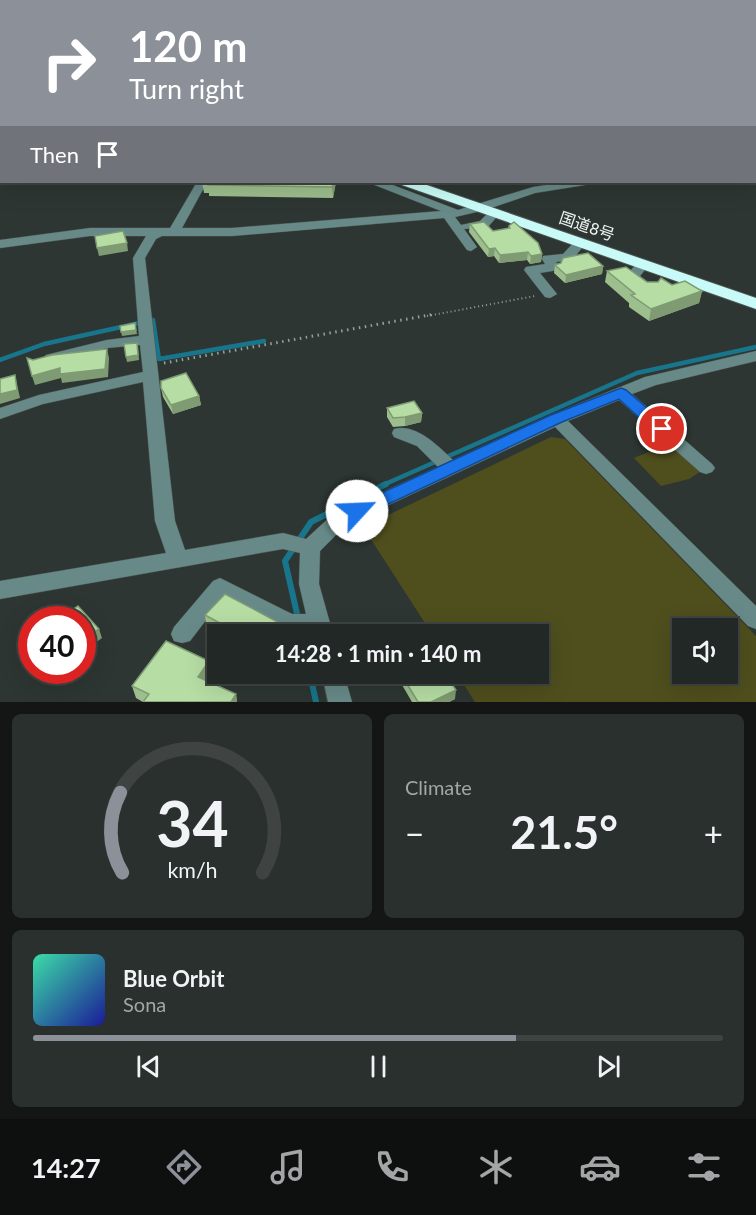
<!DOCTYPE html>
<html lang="en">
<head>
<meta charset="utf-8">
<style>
	:root { --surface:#222826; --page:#2a302e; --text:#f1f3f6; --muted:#a2a6a7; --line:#3f4443; --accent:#8c9099 }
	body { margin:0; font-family:Lato,"Noto Sans JP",sans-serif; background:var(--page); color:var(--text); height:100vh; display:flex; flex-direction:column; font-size:22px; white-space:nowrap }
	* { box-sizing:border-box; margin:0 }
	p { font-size:20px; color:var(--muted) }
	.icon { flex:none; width:33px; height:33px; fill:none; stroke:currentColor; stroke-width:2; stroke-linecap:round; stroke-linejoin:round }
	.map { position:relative; height:702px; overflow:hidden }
	.details { display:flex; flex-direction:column; gap:12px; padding:12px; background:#131615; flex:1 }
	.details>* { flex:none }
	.hud { position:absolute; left:0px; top:0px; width:756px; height:183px; box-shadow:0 6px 24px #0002,0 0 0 2px var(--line); background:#8c9099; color:#fff; overflow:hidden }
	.fabs { position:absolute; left:672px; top:618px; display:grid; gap:12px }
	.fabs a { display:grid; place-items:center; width:66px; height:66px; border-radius:0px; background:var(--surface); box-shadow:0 6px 24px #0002,0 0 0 2px var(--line); font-size:30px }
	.speed { position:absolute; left:18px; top:606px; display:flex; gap:12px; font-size:30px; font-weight:700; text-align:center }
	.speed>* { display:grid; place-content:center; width:78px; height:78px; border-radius:50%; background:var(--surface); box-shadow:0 6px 24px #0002,0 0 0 2px var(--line); line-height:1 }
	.speed .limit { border:9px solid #d22; background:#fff; color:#111 }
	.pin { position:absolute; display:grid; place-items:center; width:51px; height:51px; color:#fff; margin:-26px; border:3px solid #fff; border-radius:50%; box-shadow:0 2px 6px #0007 }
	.me { position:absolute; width:66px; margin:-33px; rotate:65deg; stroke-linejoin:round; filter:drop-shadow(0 0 4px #0008) }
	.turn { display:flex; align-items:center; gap:21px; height:126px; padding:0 30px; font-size:27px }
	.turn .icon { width:78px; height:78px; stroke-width:2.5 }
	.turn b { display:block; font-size:42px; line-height:51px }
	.then { display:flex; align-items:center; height:57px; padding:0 30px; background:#0003; gap:12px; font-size:22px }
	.big { font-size:45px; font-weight:700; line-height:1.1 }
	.details .card { flex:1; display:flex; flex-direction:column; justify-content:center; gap:9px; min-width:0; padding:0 21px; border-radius:9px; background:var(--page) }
	.details .dial { align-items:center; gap:0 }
	.dial svg { height:156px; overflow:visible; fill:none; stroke:var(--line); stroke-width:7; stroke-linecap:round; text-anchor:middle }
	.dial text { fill:var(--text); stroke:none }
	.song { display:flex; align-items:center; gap:18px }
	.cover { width:72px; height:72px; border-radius:9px; background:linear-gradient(135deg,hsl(160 70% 55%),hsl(240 70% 35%)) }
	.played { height:6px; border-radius:3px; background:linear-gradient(90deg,var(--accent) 70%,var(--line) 70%) }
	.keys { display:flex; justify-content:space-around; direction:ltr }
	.heat { display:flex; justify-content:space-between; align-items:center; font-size:33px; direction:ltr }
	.details .tiles { flex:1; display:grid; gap:12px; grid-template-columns:1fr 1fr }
	.card:last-child { grid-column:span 2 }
	.trip { position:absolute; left:207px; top:624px; width:342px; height:60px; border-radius:0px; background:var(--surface); box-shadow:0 6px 24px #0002,0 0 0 2px var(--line); font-weight:700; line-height:60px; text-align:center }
	.tabs { display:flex; height:96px; justify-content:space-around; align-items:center; background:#0e100f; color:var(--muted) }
	.tabs .icon { width:42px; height:42px }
	.tabs .active { color:var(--accent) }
	.tabs b { font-size:27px; color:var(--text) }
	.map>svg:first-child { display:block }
	.green { fill:#4f4e1d; fill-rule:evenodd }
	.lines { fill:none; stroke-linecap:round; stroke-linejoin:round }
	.stream-far1 { stroke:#18758b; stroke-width:4.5 }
	.stream { stroke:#18758b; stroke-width:6 }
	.minor-casing { stroke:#4c5551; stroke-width:1 }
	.highway-casing { stroke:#4c5551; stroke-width:2 }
	.path-far1 { stroke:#979f9b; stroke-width:2; stroke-dasharray:1 3; stroke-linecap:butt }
	.path { stroke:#979f9b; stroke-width:3; stroke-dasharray:1.5 4.5; stroke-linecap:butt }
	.minor { fill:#678a88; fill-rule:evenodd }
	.highway { fill:#c8fbf7; fill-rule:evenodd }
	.wall { fill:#9dbe8d }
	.shaded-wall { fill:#7f9b73 }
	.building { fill:#b6dda4; stroke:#7f9b73; stroke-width:1.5 }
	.route { fill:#1a73e8; stroke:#114b97; stroke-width:1.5 }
	.labels { text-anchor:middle; stroke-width:6; stroke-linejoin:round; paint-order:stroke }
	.street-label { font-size:16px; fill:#f0f6f3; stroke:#2d3632 }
</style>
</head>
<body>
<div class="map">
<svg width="756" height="702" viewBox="0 0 756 702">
	<rect width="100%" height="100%" fill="#2d3632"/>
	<path class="green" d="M551 437 565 439 756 636V702H475L457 674H538V634H432L363 527ZM682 628H728V674H682Z
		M675 441 706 468 689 479 661 486 634 458Z"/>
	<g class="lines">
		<path class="stream-far1" d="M0 360 44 344 153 320 159 359 264 341
			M383 485 637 373 756 347"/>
		<path class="stream" d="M298 618 285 561 311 522 386 484
			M310 674 316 702"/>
		<g class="minor-casing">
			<path id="minor" d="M362 0H368L361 2Z
				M418 0H425L426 2H419Z
				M488 0H496L486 2Z
				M504 0H512L513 2H505Z
				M521 0H541L518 2Z
				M621 0H629L630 2H622Z
				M0 13H2L0 18Z
				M754 29H756V33H754Z
				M0 47H2V51H0Z
				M754 62H756V67H754Z
				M2 93V99L0 100V94Z
				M0 106H2V112H0Z
				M754 154H756V160H754Z
				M197 182H207L182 228H232L441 211 372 184 371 182H385L458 210 533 187 567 182H590L585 185 535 193 485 210 455 217 461 225 480 221 490 211H498L500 213 488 227 464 229 477 247 471 251 467 250 444 218 232 236H162L156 239 145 258 175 521 185 550 283 533 306 539 332 515 438 467 417 446 394 437 392 433 394 429C416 423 438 446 453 460L551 415 645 377 756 351V361L656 385 632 394 712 464 715 468 712 472 706 474 700 472 619 400 568 421 756 606V629L748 626 555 427 346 525 320 551 319 584 333 634 290 632 223 598 190 641 182 643 174 641 171 634 174 627 213 581 220 578 292 614H306L299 584 300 553 283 549 0 599V581L166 553 155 521 143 382 43 404 0 419V408L39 395 143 372 140 345 107 348 51 363 43 358 46 355 107 340 139 336 133 258 146 236H90L0 248V240L90 228H170Z
				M580 239 586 243 572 260 556 262 560 267 558 270 540 273 557 294 550 298 545 297 524 270 526 267 545 264 542 259 543 256 563 254 576 240Z
				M643 261 649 265 640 276 653 286 646 290 625 277 638 262Z
				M322 674H344L352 702H328Z"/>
		</g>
		<g class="highway-casing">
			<path id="highway" d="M23 0H31L32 2H24Z
				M400 182H418L756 298V309L402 185Z"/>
		</g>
		<path class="path-far1" d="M427 316 535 296"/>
		<path class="path" d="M164 363 435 314"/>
		<use href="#minor" class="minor"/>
		<use href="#highway" class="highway"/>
	</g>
	<path class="wall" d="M202 182H336L333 198 209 196V193H204Z
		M470 224 493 231 508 228 509 226 542 254 541 262 530 264 527 260 499 263 494 256 488 257 469 232Z
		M555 265 603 266 602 274 565 283 554 273Z
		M607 271 647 282 672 285 702 291 699 303 649 321 629 307V303L605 282Z
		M161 388 199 396 201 405 173 414 163 397Z
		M387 408 422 413 421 422 405 426 393 427 387 417Z
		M205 615 287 634H224L206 625Z
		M209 661 212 673 207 681 236 694 237 702H143L136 698 132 686Z
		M398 674H445L455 699 449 702H412L398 678Z"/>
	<path class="shaded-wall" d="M334 182H336L333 198 332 187Z
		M127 243 128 251 99 256 97 248Z
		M495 248 494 256 488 257 489 249Z
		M528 252 527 260 499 263 500 255Z
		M542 254 541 262 530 264 531 256Z
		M603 266 602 274 565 283 566 275Z
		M702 291 699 303 649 321 651 309Z
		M135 323 137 334 122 336 121 332Z
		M138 347 139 360 127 362 126 357Z
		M107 349 109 358 108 377 62 383 61 378 35 385 32 376Z
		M15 375 17 384 20 398 0 404V394Z
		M199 396 201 405 173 414 171 405Z
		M422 413 421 422 405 426V417Z
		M287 627V634H281Z
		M99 629 102 638 84 651 82 648V640Z
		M209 661 212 673 201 689 198 677Z
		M456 690 455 699 449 702H431Z
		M236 694 237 702H231Z"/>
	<path class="building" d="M134 0H164L165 2H135Z
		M369 0H398V2H367Z
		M202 182H334L332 187 208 185 209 182Z
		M484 222 493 231 510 228 509 226 514 222 538 243 542 254 531 256 528 252 500 255 495 248 489 249 470 224Z
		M123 231 127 243 97 248 95 236Z
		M588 253 603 266 566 275 555 265 561 263 563 258Z
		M626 267 647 282H658L661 278 672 285 685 281 702 291 651 309 631 295 635 294 607 271Z
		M135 323 136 330 121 332 120 326Z
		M137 343 138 355 126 357 124 344Z
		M107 349 105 369 60 374V368L32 376 27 358 33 360 52 355Z
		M186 373 199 396 171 405 161 388V381Z
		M15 375 17 390 0 394V379Z
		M414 401 422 413 405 417 393 418 387 408Z
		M225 594 287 627 281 634H240L205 615Z
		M78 606 99 629 82 640V620H61L60 618Z
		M166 641 209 661 198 677 236 694 231 702H143L149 694 132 686Z
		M401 674H445L456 690 431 702H418Z"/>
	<path class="route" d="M621 388 626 390 667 425 669 429 667 433H656L619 399 562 422 363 516 357 518 351 516 349 511 351 507 551 415Z"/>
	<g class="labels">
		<g class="street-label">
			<text transform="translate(587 226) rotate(19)" y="6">国道8号</text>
		</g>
	</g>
</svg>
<div class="fabs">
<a><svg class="icon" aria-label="sound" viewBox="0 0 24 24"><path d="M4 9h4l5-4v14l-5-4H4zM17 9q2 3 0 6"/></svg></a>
</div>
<div class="speed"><div class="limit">40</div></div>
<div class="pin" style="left:662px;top:429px;background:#d93025"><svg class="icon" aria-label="arrive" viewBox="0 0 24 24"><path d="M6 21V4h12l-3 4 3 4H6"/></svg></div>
<svg class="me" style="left:357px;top:511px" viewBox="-20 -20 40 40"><circle r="19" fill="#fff"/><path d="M0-13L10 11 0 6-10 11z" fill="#1a73e8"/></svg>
<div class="trip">14:28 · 1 min · 140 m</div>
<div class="hud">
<div class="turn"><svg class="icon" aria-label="right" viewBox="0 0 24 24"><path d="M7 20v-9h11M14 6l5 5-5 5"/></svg><div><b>120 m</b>Turn right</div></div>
<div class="then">Then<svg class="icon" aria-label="arrive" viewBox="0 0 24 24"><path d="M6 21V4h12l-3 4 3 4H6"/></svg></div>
</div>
</div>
<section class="details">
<div class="tiles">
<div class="card dial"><svg viewBox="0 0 100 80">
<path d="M14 69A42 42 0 1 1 86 69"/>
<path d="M14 69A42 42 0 0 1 13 28" stroke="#8c9099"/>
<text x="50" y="56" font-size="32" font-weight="700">34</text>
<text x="50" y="72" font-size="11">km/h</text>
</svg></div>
<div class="card"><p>Climate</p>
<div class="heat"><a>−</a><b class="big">21.5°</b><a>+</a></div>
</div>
<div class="card">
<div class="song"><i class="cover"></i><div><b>Blue Orbit</b><p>Sona</p></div></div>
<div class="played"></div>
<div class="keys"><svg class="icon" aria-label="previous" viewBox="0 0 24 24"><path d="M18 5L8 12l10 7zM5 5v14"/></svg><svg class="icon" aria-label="pause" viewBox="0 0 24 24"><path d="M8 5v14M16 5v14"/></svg><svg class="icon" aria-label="next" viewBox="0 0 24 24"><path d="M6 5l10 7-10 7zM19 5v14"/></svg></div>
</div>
</div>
</section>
<nav class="tabs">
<b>14:27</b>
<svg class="icon active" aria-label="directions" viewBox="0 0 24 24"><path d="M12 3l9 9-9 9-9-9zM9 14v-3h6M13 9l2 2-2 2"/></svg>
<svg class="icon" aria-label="music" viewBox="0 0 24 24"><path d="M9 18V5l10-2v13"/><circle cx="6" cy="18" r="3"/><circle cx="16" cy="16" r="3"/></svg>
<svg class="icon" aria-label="phone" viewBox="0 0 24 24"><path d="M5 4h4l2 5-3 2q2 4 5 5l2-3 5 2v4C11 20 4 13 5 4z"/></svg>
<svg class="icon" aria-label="climate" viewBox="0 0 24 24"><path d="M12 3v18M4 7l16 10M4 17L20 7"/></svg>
<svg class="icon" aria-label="car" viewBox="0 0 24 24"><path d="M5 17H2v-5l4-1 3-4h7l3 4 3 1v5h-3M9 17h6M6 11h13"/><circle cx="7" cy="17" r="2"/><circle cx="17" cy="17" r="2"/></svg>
<svg class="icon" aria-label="filters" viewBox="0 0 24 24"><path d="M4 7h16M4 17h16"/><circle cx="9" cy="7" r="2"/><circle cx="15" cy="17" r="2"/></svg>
</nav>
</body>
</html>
